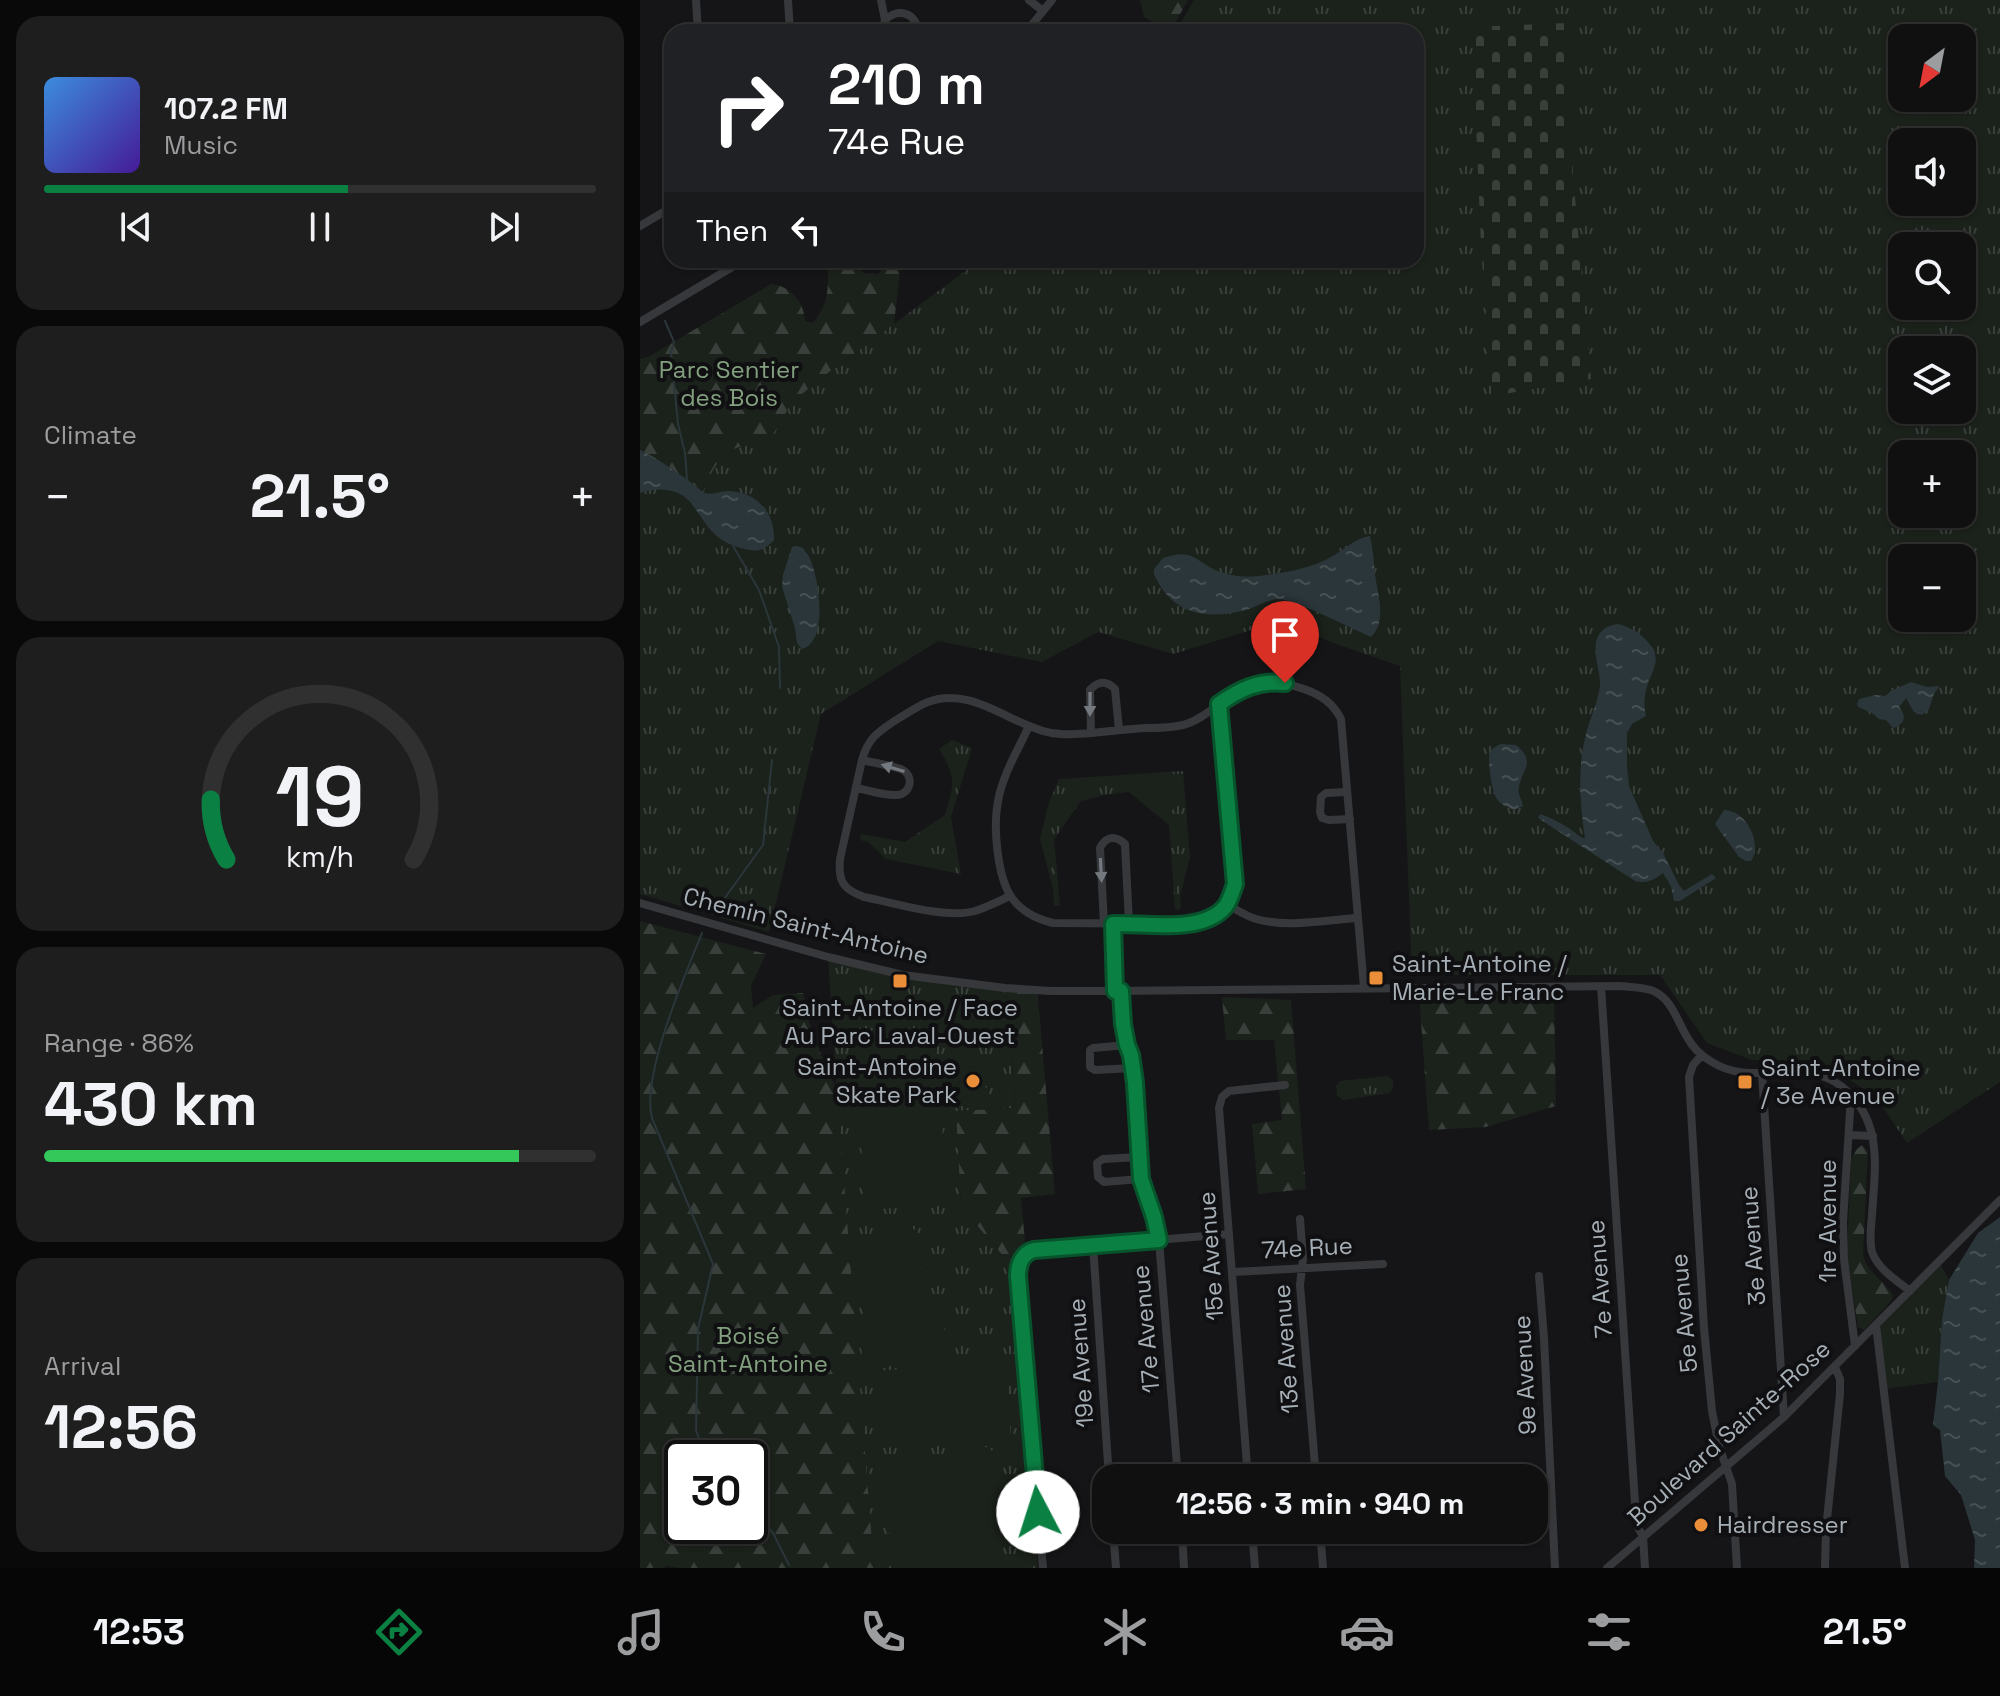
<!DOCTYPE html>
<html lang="en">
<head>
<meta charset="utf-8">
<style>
	:root { --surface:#101011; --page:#1e1e1f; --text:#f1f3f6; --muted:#9c9d9f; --line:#303031; --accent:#0b8043 }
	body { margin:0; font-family:"Space Grotesk",sans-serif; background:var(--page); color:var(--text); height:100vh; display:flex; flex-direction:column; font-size:30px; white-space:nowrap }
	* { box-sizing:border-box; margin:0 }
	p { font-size:26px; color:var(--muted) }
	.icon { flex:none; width:44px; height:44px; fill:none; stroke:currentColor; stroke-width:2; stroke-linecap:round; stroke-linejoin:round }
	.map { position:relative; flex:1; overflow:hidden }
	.panel { display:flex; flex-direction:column; gap:16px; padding:16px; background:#090909; width:640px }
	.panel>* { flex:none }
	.hud { position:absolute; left:24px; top:24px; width:760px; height:244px; border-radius:24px; box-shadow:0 2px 6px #0004,0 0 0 2px var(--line); background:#202124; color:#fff; overflow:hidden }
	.needle { width:52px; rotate:212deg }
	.controls { position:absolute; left:1248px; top:24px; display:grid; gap:16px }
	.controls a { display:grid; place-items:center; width:88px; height:88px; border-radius:16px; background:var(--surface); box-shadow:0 2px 6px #0004,0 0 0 2px var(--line); font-size:40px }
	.speed { position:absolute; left:24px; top:1440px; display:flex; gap:16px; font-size:40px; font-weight:700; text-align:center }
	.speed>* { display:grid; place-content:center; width:104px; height:104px; border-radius:50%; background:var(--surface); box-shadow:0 2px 6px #0004,0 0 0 2px var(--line); line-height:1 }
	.speed .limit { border:4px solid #111; border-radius:12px; background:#fff; color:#111 }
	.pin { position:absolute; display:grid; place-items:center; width:68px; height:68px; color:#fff; margin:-82px -34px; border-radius:50% 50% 50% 0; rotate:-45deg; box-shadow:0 0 8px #0007 }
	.pin .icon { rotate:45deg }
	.me { position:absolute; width:88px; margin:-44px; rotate:355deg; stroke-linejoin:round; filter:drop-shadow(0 0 6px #0008) }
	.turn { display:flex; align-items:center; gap:28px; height:168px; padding:0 32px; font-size:36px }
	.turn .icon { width:104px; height:104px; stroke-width:2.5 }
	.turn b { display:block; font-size:56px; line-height:68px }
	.then { display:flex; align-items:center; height:76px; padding:0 32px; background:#0003; gap:16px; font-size:30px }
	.big { font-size:60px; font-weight:800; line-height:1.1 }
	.panel .widget { flex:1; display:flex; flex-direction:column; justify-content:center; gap:12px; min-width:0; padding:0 28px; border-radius:24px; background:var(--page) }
	.panel .dial { align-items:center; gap:0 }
	.dial svg { height:208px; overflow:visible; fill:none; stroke:var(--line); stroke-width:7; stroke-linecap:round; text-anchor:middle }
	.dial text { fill:var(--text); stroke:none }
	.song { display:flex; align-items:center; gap:24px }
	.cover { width:96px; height:96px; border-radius:12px; background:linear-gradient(135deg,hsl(210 70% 55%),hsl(260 70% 35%)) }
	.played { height:8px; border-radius:4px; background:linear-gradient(90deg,var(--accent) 55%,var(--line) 55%) }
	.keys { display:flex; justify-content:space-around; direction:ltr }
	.heat { display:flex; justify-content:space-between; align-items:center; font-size:44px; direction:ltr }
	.charge { height:12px; border-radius:6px; background:linear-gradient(90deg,#34c759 86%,var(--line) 0) }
	.trip { position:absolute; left:452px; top:1464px; width:456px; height:80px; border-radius:24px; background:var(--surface); box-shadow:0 2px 6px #0004,0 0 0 2px var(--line); font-weight:800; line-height:80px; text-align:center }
	.dock { display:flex; height:128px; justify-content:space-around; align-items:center; background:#060607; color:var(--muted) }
	.dock .icon { width:56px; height:56px }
	.dock .on { color:var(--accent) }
	.dock b { font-size:36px; color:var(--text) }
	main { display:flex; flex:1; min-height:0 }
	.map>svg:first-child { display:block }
	.grass { fill:url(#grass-tufts); fill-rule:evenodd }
	.forest { fill:url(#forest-firs); fill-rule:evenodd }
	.cemetery { fill:url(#cemetery-stones) }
	.pitch { fill:#1b211b }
	.water { fill:url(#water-ripples) }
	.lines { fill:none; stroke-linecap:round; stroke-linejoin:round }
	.stream { stroke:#2b363a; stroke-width:2 }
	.minor { stroke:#36383b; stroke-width:8 }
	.oneway { fill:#74797f }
	.route-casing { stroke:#07532c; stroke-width:20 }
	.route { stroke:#0b8043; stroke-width:14 }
	.poi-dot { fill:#eb8e39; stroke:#101012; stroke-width:3 }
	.labels { text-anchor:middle; stroke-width:8; stroke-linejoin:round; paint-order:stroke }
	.park-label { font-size:24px; fill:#83a17f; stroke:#101012 }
	.street-label { font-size:24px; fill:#a7afb6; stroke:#101012 }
	.poi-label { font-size:24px; fill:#a7afb6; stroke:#101012; text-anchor:start }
</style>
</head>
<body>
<main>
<section class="panel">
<div class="widget">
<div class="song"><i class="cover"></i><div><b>107.2 FM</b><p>Music</p></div></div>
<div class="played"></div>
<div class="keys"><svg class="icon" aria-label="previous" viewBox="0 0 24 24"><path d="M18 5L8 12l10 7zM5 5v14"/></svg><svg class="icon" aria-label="pause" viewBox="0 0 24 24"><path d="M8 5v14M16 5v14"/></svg><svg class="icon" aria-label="next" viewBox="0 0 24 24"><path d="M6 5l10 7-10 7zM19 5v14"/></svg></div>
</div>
<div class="widget"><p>Climate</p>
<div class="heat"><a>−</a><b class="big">21.5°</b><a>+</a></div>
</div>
<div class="widget dial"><svg viewBox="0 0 100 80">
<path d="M14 69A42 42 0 1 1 86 69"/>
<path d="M14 69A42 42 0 0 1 8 46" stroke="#0b8043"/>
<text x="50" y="56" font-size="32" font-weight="700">19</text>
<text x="50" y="72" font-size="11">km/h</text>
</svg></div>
<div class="widget"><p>Range · 86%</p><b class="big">430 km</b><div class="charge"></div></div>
<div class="widget"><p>Arrival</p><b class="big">12:56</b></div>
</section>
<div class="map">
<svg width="1360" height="1568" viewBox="0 0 1360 1568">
	<defs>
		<pattern id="grass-tufts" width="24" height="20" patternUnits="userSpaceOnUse" patternTransform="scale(2)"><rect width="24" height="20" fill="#1b211b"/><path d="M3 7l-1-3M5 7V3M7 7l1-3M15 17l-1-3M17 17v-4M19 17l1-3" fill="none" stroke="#393f3a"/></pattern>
		<pattern id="forest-firs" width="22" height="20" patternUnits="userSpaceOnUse" patternTransform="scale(2)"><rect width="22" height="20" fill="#1b211b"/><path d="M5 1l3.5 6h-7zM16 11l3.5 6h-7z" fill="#393f3a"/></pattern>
		<pattern id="cemetery-stones" width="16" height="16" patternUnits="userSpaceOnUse" patternTransform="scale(2)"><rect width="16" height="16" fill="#1b211b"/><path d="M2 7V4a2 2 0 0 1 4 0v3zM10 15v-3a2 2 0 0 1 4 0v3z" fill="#393f3a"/></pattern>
		<pattern id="water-ripples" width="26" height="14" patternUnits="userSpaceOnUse" patternTransform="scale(2)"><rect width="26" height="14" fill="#2b363a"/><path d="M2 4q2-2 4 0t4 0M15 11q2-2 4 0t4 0" fill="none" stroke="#475154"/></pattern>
	</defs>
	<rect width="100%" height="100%" fill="#151517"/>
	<path class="grass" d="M554 0H1360V1082L1267 1143 1236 1097 1184 1063 1112 1060 1067 1043 1020 975H772L760 666 699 645 641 621 533 654 458 632 402 662 298 641 181 714 129 932 0 894V369L189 372 340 260H776V32H536ZM1262 38H1322V98H1262ZM1262 142H1322V202H1262ZM1262 246H1322V306H1262ZM1262 350H1322V410H1262ZM1262 454H1322V514H1262ZM1262 558H1322V618H1262Z
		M312 740 332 748 311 817 321 874 246 859 228 842 220 840 221 834 265 842 305 815C314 785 317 777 299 749Z
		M543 771 550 857 540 896 541 909 535 910 529 825 489 792 465 795 441 801 414 839 420 906H414L413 889 400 839 409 802 419 779Z
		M188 957 263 975 365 988 376 1108 317 1111 321 1207 377 1272 398 1568H234L207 1240Z
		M747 1076 753 1080V1088L750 1093 704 1100 697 1096 696 1086 700 1081Z
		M1300 1263 1309 1280 1302 1319 1298 1382 1243 1389 1236 1325Z"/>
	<path class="forest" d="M500 0H548L530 32 504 17Z
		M197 260 211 263 224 273 238 274 247 264 254 263 260 270 254 324 189 372 152 402 124 450C118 449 111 445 105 446 82 448 70 473 63 492L28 466 0 450V359L10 356 131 284C150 286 164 301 165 321L173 323C189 303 188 290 188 266Z
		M0 921 126 954 111 986 113 1008 133 995 163 993 172 1034 197 1091 234 1568H39L25 1566V1568H0ZM42 1458H110V1526H42Z
		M397 986 415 1194 381 1198 386 1253 377 1272 321 1207 316 1111 376 1108 365 988Z
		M914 992 916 1106 846 1127 789 1130 779 994Z
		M582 997 651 1000 666 1189 618 1194 612 1124 642 1120 634 1040H586Z
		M1222 1145 1228 1151 1223 1254C1226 1271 1244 1281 1253 1295L1252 1300 1224 1330 1218 1327 1207 1255 1211 1159 1217 1149Z"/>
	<path class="cemetery" d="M928 23 933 175 951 379 852 396 841 245 832 27Z"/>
	<path class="pitch" d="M513 781 537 805 526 816 501 794Z
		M295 1032 308 1204 226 1210 213 1038Z
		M319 1065 331 1068 336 1066 346 1067 349 1076 345 1087 347 1088V1095L322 1098 318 1087 320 1079 315 1077V1072Z
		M270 1226 283 1237 285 1260 280 1261 282 1293 265 1297C297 1299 308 1331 310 1359L236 1364 222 1354 218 1319H225L223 1299 226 1298C205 1287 211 1257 213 1236L248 1233V1228Z
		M365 1361 371 1438 242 1448 236 1371Z
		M348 1447 360 1459 363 1484 354 1485 362 1568C339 1568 315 1568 293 1568 285 1567 277 1562 271 1557 239 1534 238 1498 234 1462L321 1456V1449Z"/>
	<path class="water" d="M0 450C17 458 33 470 48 480 53 484 58 489 63 492 71 496 80 491 88 491 117 492 135 512 134 540 123 552 115 552 101 548 79 542 71 532 59 514 54 507 49 499 42 495 28 488 15 488 0 493Z
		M730 536C733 549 734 562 735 575 738 595 747 621 731 637 713 629 654 599 638 599 626 600 613 609 602 611 563 620 531 613 514 574V569L523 558C531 556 539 553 548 555 558 558 566 566 575 570 589 576 604 578 619 576 643 573 670 569 691 557 705 550 714 538 730 536Z
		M157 546 163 548C165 552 169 555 170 559 179 578 189 642 162 649L157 643 155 628 142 587 143 575 152 547Z
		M978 624C989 627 997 631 1005 639 1025 658 1012 669 1006 690 1004 699 1004 707 1006 716L992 724 987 733V766L989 786 1013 841 1023 853 1039 885 1044 891 1072 874 1076 878 1040 901H1034L1031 886 1023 873C1013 880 1008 884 995 881L898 818 900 814C909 817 919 822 927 827 934 831 938 836 945 839 940 803 937 769 946 734 950 718 958 702 960 686 961 671 951 651 958 636 962 628 970 625 978 624Z
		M1271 682 1287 687 1299 686C1298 689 1296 691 1294 694 1290 703 1292 710 1281 715L1274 712 1266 698 1259 707C1267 716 1265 724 1253 728L1246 720 1239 719 1232 713 1218 707 1217 704 1219 699 1235 695 1245 696 1251 691Z
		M861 744 876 745C897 762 882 769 879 787 877 794 882 799 883 806L874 810C867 807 861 805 857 799 852 792 847 760 850 752 853 747 857 746 861 744Z
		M1084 810C1106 810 1123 843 1111 861H1106L1099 857 1075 824Z
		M1360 1217V1568H1334L1335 1540 1321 1495 1305 1476 1300 1430 1293 1425 1298 1382 1302 1319 1309 1280 1338 1233Z"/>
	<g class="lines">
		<path class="stream" d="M25 321 34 342 31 352 38 424 45 453 47 480
			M93 546 119 590 139 647 140 688
			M79 906 123 845 132 760
			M62 933C45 975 1 1076 12 1118L73 1264 58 1329 56 1430 64 1453 69 1458
			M110 1506 133 1533 149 1565"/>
		<path class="minor" d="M56 0 58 32
			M148 0 150 32
			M241 0 245 20
			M389 0 403 11
			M242 32 245 20C259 7 276 13 278 32
			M386 32 412 0
			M0 226 32 207
			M0 322 104 260
			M389 726C378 750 363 774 358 801 353 826 357 877 372 898 382 912 397 919 413 923L558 924C583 913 586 909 595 884L579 704
			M451 733 450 690C458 681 466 680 475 689L479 730
			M216 788C228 790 242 795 255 795 270 796 276 776 261 769 249 765 235 763 222 760
			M707 792 686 793 681 797 680 812 682 818 689 820 710 819
			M370 896C359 901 347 907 335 911 305 919 255 903 224 897 203 889 198 882 200 859L222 760C228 738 238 732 256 720 267 714 277 706 288 702 328 686 367 721 403 731 419 736 435 734 452 733 470 731 488 729 506 728 518 728 531 728 543 725 555 722 564 715 574 708 605 685 626 675 664 689 681 695 693 703 701 719L724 988
			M0 903 188 957 263 975 365 988 410 991H465L980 986C990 987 1001 987 1011 990 1032 998 1036 1019 1047 1037 1053 1048 1061 1056 1072 1062 1112 1088 1162 1056 1201 1086 1244 1120 1235 1167 1232 1215 1231 1227 1229 1240 1232 1252 1238 1269 1256 1280 1270 1291
			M588 905C597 910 606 916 616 919 648 928 685 920 718 918
			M464 924 460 848C466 836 475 835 485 844L489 923
			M473 924 475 991
			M961 986 996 1518 998 1528 1003 1536 1005 1568
			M481 991 483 1024 487 1045 491 1055 495 1083 501 1179 514 1217 519 1240 538 1478
			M487 1045 453 1048 450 1050V1067L455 1070 493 1068
			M1061 1056 1053 1065 1049 1077 1064 1328 1072 1411 1079 1446 1092 1484 1097 1568
			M1122 1073 1144 1417
			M1211 1096 1203 1222 1204 1259 1215 1346
			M1209 1135 1233 1136
			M500 1157 463 1159 457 1163 458 1177 464 1182 501 1179
			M660 1219 663 1259 660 1285 676 1478
			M453 1245 469 1478
			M593 1272 743 1264
			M899 1276 904 1338 915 1568
			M1236 1325 1265 1568
			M608 1478 579 1108 582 1097 589 1091 645 1085
			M473 1530 476 1568
			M542 1530 544 1568
			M612 1530 615 1568
			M680 1530 683 1568
			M403 1568 378 1276C378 1265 382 1253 394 1250L589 1234
			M967 1568 1144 1417 1360 1200
			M1185 1568 1186 1529 1200 1394V1379L1195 1367"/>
	</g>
	<defs><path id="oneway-solid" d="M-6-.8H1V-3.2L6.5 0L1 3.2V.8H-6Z" transform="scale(2)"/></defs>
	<g class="oneway">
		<use href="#oneway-solid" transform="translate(450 704) rotate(90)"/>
		<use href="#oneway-solid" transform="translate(253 768) rotate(-163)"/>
		<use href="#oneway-solid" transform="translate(461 870) rotate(87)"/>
	</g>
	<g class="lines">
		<g class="route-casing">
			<path id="route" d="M398 1512 378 1276C378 1265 382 1253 394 1250L519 1240 514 1217 501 1179 495 1083 491 1055 487 1045 483 1024 481 991H475L473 924C506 923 562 934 585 907 590 901 592 892 595 884L579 704C600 689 619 680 645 683"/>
		</g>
		<use href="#route" class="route"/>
	</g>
	<g class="poi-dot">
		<rect x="728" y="970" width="16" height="16" rx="4"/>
		<rect x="252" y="973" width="16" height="16" rx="4"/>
		<circle cx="333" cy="1081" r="8"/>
		<rect x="1097" y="1074" width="16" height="16" rx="4"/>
		<circle cx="1061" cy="1525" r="8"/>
	</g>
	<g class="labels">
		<g class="park-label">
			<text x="89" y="378">Parc Sentier<tspan x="89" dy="28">des Bois</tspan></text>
			<text x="108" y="1344">Boisé<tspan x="108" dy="28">Saint-Antoine</tspan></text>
		</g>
		<g class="street-label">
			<text transform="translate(166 926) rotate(14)" y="8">Chemin Saint-Antoine</text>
			<text transform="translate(1188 1221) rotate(-90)" y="8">1re Avenue</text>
			<text transform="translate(1113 1246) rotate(-94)" y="8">3e Avenue</text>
			<text transform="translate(667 1248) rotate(-3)" y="8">74e Rue</text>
			<text transform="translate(571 1256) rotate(-94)" y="8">15e Avenue</text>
			<text transform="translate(960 1279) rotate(-94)" y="8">7e Avenue</text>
			<text transform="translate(1044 1313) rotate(-95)" y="8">5e Avenue</text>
			<text transform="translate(506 1329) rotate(-95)" y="8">17e Avenue</text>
			<text transform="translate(646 1349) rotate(-94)" y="8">13e Avenue</text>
			<text transform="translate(441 1363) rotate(-94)" y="8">19e Avenue</text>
			<text transform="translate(885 1375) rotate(-93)" y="8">9e Avenue</text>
			<text transform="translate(1089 1433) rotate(-42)" y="8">Boulevard Sainte-Rose</text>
		</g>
		<g class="poi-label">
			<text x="752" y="972">Saint-Antoine /<tspan x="752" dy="28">Marie-Le Franc</tspan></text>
			<text x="260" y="1016" text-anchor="middle">Saint-Antoine / Face<tspan x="260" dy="28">Au Parc Laval-Ouest</tspan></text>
			<text x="317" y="1075" text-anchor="end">Saint-Antoine<tspan x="317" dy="28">Skate Park</tspan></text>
			<text x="1121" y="1076">Saint-Antoine<tspan x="1121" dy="28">/ 3e Avenue</tspan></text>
			<text x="1077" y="1533">Hairdresser</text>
		</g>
	</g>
</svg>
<div class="controls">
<a><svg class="needle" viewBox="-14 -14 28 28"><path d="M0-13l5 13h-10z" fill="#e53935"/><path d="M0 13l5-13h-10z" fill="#9c9d9f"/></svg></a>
<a><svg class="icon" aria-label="sound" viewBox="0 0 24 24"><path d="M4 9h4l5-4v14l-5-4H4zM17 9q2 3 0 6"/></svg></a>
<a><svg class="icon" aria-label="search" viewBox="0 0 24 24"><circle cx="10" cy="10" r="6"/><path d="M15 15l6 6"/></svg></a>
<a><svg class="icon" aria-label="layers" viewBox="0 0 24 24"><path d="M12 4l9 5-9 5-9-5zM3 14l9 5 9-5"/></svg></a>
<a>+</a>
<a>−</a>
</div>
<div class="speed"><div class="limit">30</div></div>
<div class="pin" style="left:645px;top:683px;background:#d93025"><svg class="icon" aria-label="arrive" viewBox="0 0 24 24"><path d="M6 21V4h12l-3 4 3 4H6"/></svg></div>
<svg class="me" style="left:398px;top:1512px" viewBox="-20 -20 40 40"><circle r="19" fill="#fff"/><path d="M0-13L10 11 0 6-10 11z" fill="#0b8043"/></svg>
<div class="trip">12:56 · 3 min · 940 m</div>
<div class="hud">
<div class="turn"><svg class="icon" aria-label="right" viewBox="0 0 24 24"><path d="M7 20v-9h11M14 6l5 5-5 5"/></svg><div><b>210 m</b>74e Rue</div></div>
<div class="then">Then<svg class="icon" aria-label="left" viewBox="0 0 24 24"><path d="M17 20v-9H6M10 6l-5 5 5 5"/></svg></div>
</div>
</div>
</main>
<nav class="dock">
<b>12:53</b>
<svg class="icon on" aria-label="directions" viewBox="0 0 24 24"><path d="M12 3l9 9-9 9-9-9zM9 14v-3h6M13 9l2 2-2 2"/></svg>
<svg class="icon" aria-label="music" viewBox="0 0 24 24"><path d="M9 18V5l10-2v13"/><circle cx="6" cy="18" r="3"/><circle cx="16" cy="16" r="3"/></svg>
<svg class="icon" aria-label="phone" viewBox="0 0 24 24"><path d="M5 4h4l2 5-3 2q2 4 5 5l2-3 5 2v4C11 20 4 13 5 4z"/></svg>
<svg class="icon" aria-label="climate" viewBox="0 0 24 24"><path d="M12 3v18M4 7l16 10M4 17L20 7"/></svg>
<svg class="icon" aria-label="car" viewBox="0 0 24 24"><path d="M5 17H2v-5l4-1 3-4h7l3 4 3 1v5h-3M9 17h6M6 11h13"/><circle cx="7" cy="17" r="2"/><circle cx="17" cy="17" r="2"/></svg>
<svg class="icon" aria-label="filters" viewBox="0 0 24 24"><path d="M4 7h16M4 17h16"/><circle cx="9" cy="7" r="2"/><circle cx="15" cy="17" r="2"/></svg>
<b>21.5°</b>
</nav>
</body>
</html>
